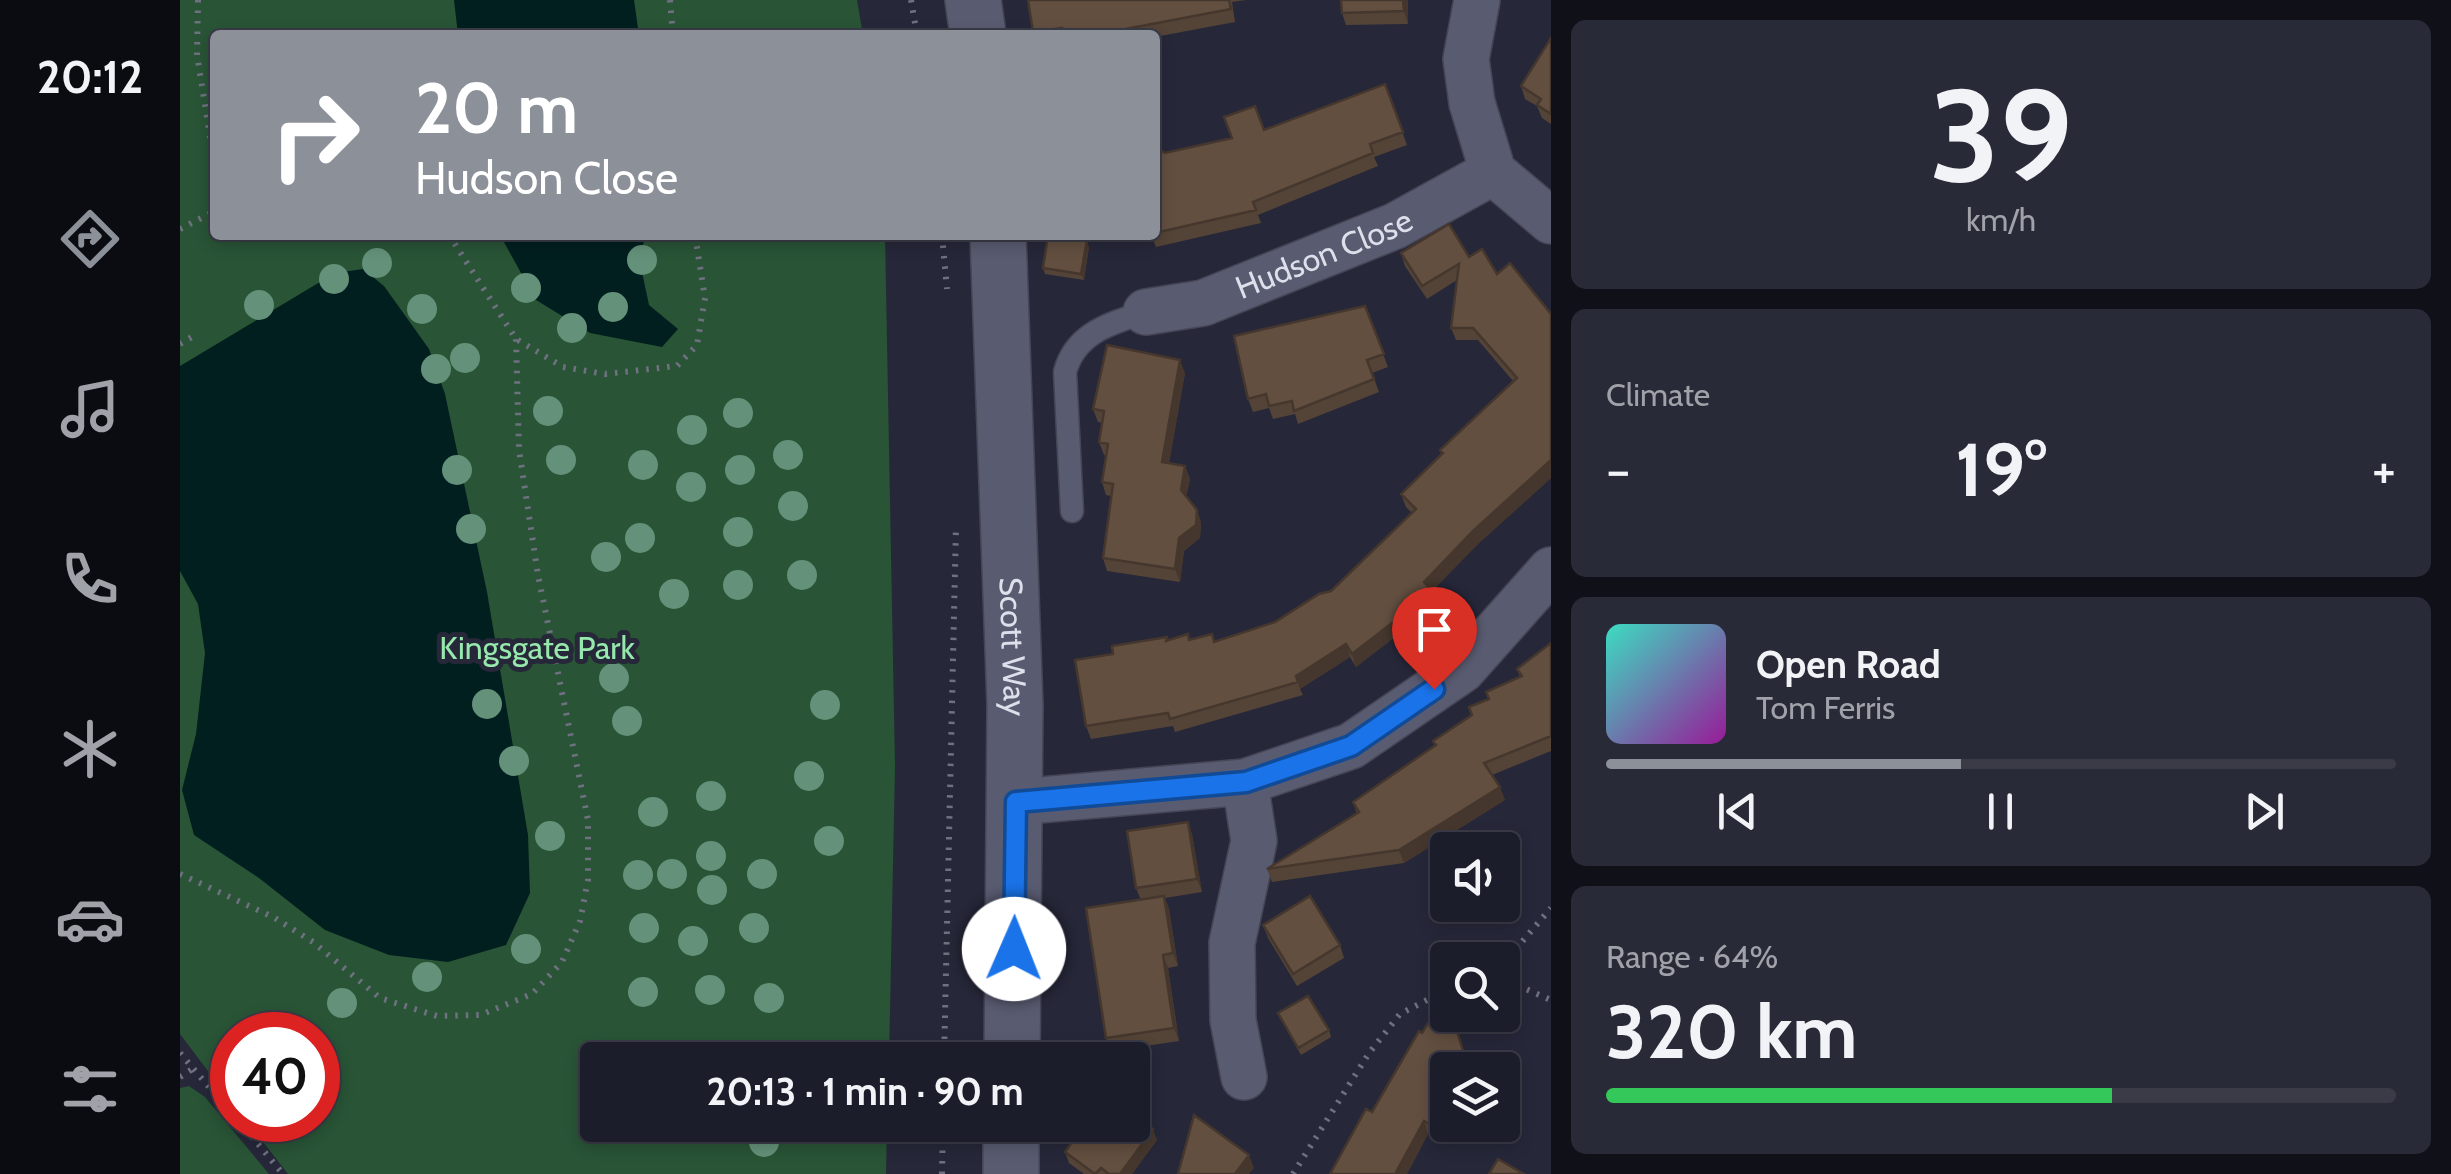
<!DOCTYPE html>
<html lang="en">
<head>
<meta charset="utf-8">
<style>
	:root { --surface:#1c1d2b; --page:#292a37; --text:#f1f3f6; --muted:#a0a2a9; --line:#3a3b47; --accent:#8c9099 }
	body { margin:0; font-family:Cabin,sans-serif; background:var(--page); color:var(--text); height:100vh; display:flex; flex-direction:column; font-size:38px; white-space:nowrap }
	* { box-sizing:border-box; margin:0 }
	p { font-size:32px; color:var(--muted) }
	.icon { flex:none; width:55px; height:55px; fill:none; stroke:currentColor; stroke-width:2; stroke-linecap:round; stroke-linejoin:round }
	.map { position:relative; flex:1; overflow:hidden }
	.details { display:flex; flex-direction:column; gap:20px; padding:20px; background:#0f1018; width:900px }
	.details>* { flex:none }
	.hud { position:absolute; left:30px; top:30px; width:950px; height:210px; border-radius:10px; box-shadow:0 5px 15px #0003,0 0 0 2px var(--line); background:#8c9099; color:#fff; overflow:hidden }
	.controls { position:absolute; left:1250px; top:832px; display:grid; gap:20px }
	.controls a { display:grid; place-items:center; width:90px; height:90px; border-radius:10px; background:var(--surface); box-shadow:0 5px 15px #0003,0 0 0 2px var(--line); font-size:50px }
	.speed { position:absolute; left:30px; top:1012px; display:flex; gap:20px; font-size:50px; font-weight:700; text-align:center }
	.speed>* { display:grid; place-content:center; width:130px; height:130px; border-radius:50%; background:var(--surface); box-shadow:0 5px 15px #0003,0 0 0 2px var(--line); line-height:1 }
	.speed .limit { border:15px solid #d22; background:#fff; color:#111 }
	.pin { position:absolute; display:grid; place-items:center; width:85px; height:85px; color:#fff; margin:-102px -42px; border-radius:50% 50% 50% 0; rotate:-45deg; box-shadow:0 0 10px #0007 }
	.pin .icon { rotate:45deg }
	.me { position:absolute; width:110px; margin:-55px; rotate:1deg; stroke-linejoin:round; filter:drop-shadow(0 0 8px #0008) }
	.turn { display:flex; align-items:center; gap:35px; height:210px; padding:0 40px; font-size:45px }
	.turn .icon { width:130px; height:130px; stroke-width:2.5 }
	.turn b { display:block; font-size:70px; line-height:85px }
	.big { font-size:75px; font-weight:800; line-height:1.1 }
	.details .card { flex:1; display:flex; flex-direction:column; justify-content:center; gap:15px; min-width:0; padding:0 35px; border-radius:15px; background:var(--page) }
	.details .dial { align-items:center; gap:0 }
	.dial b { font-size:130px; line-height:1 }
	.song { display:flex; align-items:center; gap:30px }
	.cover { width:120px; height:120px; border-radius:15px; background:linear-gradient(135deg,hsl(170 70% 55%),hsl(300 70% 35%)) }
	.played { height:10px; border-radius:5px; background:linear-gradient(90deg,var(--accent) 45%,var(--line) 45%) }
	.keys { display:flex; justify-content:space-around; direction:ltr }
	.heat { display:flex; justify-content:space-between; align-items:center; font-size:55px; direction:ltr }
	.charge { height:15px; border-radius:8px; background:linear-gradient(90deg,#34c759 64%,var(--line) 0) }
	.trip { position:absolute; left:400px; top:1042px; width:570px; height:100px; border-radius:10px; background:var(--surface); box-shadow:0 5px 15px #0003,0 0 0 2px var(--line); font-weight:800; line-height:100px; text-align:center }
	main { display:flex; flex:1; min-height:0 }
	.menu { display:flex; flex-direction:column; width:180px; justify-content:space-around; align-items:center; background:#0b0c11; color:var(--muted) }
	.menu .icon { width:70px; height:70px }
	.menu .active { color:var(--accent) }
	.menu b { font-size:45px; color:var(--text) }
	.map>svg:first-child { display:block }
	.green { fill:#295436 }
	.water { fill:#021f1f }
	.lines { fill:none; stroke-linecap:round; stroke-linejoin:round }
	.service-casing { stroke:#454555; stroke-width:25 }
	.minor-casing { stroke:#454555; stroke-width:48 }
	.tertiary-casing { stroke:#454555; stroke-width:58 }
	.path { stroke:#6f7180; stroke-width:6; stroke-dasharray:2.5 8; stroke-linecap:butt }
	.service { stroke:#595b71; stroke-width:22 }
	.minor { stroke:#595b71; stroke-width:45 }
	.tertiary { stroke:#595b71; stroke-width:55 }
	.tree { fill:#649179 }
	.wall { fill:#544437 }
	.shaded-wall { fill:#45372d }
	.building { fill:#624f40; stroke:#45372d; stroke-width:2.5 }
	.route-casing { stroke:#114b97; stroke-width:25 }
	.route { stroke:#1a73e8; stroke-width:18 }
	.labels { text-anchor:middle; stroke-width:10; stroke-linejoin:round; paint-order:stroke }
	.street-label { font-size:32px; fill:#dddfeb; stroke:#262739 }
	.park-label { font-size:32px; fill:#96e8ad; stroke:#262739 }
</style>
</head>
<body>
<main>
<nav class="menu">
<b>20:12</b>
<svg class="icon active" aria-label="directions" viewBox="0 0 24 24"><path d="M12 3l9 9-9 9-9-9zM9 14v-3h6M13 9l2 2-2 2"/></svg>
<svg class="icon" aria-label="music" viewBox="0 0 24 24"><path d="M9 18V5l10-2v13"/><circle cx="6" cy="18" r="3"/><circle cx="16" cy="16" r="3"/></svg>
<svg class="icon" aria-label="phone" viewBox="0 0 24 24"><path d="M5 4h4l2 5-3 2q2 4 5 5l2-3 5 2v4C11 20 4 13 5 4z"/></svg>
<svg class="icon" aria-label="climate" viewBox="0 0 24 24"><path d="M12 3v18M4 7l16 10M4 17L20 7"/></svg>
<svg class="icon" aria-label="car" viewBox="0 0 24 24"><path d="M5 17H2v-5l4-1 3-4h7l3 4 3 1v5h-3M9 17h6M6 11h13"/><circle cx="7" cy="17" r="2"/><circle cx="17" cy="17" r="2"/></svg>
<svg class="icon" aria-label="filters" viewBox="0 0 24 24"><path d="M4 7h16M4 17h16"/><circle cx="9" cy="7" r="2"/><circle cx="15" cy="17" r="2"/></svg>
</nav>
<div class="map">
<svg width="1371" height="1174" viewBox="0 0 1371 1174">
	<rect width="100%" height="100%" fill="#262739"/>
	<path class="green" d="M0 0H677L683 35H35V235H705L715 766 709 1060H418V1125H707L706 1174H108L66 1120H138V1035H52V1103L0 1034Z
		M9 1086 25 1097 89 1174H0V1088Z"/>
	<path class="water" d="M274 0H454L459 35H278Z
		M320 235H466L459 258 469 305 498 329 482 347 410 333 356 300Z
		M183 269 204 286 249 349 265 394 307 592 348 835 350 893 326 945 268 962 209 955 145 930 79 878 14 835 2 790 16 734 25 653 18 604 0 571V366L155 273Z"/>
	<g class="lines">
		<g class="service-casing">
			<path id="service" d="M892 511 885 372C895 333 931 323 966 312"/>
		</g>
		<g class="minor-casing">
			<g id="minor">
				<path d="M1297 0 1286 59 1292 103 1313 172 1371 221"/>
				<path id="s1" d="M966 312 1023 303 1215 226 1313 172"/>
				<path d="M836 802 1065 782 1171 746 1282 670 1371 570"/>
				<path d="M1064 1077 1053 1020 1052 943 1074 841 1065 782"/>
			</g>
		</g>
		<g class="tertiary-casing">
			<g id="tertiary">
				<path d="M793 0 798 35"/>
				<path id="s2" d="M818 235 835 705 832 1060"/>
				<path d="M831 1174V1125"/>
			</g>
		</g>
		<path class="path" d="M18 0 17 55 35 167
			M490 0 493 35
			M731 0 737 35
			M0 229 35 211
			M269 235 336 339 383 367 425 374 497 366 517 345 525 298 515 235
			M762 235 767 289
			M0 344 12 337
			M0 874 95 918 133 942 200 998 257 1016 300 1015 352 994 382 962 400 921 408 880V820L358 575 339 450 336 339
			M1322 965 1371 908
			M1322 971 1337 985 1371 1000
			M0 1053 52 1114
			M764 1060 776 526
			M0 1077 14 1068
			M58 1120 103 1174
			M762 1174 763 1125
			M1113 1174 1189 1053 1220 1014 1268 989"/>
		<use href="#service" class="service"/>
		<use href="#minor" class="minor"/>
		<use href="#tertiary" class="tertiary"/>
	</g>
	<g class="tree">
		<circle cx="462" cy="260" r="15"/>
		<circle cx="197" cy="263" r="15"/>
		<circle cx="154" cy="279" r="15"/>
		<circle cx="346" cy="288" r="15"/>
		<circle cx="79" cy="305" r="15"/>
		<circle cx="433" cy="307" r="15"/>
		<circle cx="242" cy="309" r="15"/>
		<circle cx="392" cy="328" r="15"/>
		<circle cx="285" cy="358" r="15"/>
		<circle cx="256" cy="369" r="15"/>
		<circle cx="368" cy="411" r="15"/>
		<circle cx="558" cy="413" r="15"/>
		<circle cx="512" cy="430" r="15"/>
		<circle cx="608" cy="455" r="15"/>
		<circle cx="381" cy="460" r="15"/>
		<circle cx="463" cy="465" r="15"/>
		<circle cx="277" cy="470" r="15"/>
		<circle cx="560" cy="470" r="15"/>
		<circle cx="511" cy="487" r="15"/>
		<circle cx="613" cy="506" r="15"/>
		<circle cx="291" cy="529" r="15"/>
		<circle cx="558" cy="532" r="15"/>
		<circle cx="460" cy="538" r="15"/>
		<circle cx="426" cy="557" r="15"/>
		<circle cx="622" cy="575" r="15"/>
		<circle cx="558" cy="585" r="15"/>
		<circle cx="494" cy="594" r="15"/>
		<circle cx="434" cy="678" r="15"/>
		<circle cx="307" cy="704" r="15"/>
		<circle cx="645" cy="705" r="15"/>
		<circle cx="447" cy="721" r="15"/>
		<circle cx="334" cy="761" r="15"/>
		<circle cx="629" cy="776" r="15"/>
		<circle cx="531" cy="796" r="15"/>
		<circle cx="473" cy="812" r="15"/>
		<circle cx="370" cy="836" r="15"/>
		<circle cx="649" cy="841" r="15"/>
		<circle cx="531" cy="856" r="15"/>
		<circle cx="492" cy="874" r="15"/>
		<circle cx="582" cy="874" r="15"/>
		<circle cx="458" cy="875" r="15"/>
		<circle cx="532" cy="890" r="15"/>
		<circle cx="464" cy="928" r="15"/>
		<circle cx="574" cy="928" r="15"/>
		<circle cx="513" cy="941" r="15"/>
		<circle cx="346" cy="949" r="15"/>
		<circle cx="247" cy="977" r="15"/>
		<circle cx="530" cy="990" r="15"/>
		<circle cx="463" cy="992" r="15"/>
		<circle cx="589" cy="998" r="15"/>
		<circle cx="162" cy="1003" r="15"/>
		<circle cx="584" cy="1142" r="15"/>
	</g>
	<path class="wall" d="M848 0H1066L1052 2 1055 22 975 37V35H854Z
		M1228 0V24L1166 25 1162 13Z
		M1371 38V124L1362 118 1357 106 1345 99 1341 86Z
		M1205 84 1227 145 1194 157 1198 166 1078 215 1081 223 976 247 971 235H975V146L985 153 1084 130Z
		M905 235H931L907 240Z
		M909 247 904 280 865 274 863 268Z
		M1221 253 1289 257 1317 274 1371 314V478L1298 544 1251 592 1256 605 1176 667 1170 657 1120 689 1123 695 995 732 993 726 911 739 906 726 933 654 987 637 988 640 1035 642 1095 622 1151 591 1232 513 1226 507 1221 494 1261 454 1260 450 1333 381 1298 340H1276L1271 328 1277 280 1247 299 1225 266Z
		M1185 306 1208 367 1192 373 1199 392 1118 424 1115 414 1093 419 1089 408 1073 412 1068 399Z
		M1005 373 989 463 1005 466 1010 479 1006 497 1017 510 1021 523 1020 538 1004 551 1000 582 927 571 923 558 931 496 926 495 922 482 926 456 924 455 919 442 923 423 918 422 913 409Z
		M1371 643V751L1312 775 1325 800 1224 863 1092 882 1087 869 1177 814 1173 802 1255 745 1253 741 1292 715 1309 699 1340 677 1337 669Z
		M1012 834 1022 892 985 898 989 909 998 966 988 968 999 1041 931 1051 926 1038 961 900 956 888Z
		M1083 925 1160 945 1164 958 1117 986 1088 938Z
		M1098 1013 1149 1030 1151 1037 1121 1055Z
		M1268 1070V1118L1256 1138 1248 1134 1227 1174H1150L1192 1112Z
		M977 1140 952 1174H904L889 1163 885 1152Z"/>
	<path class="shaded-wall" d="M1223 0H1228V24L1224 11Z
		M907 240 909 247 904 280 901 274Z
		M1000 360 1005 373 987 475 982 462Z
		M1371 460V478L1298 544 1250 593 1252 592 1256 605 1176 667 1172 654 1293 531Z
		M1005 466 1010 479 1005 503 1001 490Z
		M1017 510 1021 523 1020 538 1004 551 1000 582 995 569 999 538Z
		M1166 644 1170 657 1120 689 1116 676Z
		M1320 787 1325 800 1224 863 1219 850Z
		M1008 822 1012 834 1022 892 1017 879Z
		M984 896 989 909 998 966 993 953Z
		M983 955 988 968 999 1041 994 1028Z
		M1265 1101 1268 1108V1118L1256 1138 1251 1125Z
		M1244 1121 1248 1134 1227 1174H1215Z
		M973 1129 977 1140 952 1174H940Z
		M1069 1155 1074 1168 1069 1174H1055Z"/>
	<path class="building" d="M848 0H1049L1051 9 914 35H883L882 28 853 32Z
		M1161 0H1223L1224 11 1162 13Z
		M1371 38V114L1357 105 1361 99 1341 86Z
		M1205 84 1223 132 1190 144 1193 153 1073 202 1076 210 975 233V146L985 153 1052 138 1044 117 1075 106 1084 130Z
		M1269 224 1289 257 1302 249 1317 274 1330 263 1371 314V460L1293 531 1244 582 1252 592 1172 654 1166 644 1116 676 1118 682 990 719 988 713 906 726 895 660 933 654 932 646 987 637 986 641 1008 634 1009 640 1032 634 1034 642 1095 622 1139 594 1151 591 1236 509 1221 494 1263 453 1260 450 1337 378 1293 328H1271L1279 264 1242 286 1221 253Z
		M868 235 907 240 901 274 863 268Z
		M1185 306 1204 354 1187 360 1194 379 1114 411 1112 401 1089 406 1086 394 1068 399 1054 336Z
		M927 345 1000 360 982 462 1005 466 1001 490 1017 510 1016 525 999 538 995 569 923 558 933 484 922 482 928 444 919 442 924 411 913 409Z
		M1371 643V736L1304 763 1320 787 1219 850 1087 869 1179 812 1173 802 1256 745 1253 741 1292 715 1289 707 1309 699 1306 692 1342 676 1337 669Z
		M1008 822 1017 879 956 888 947 831Z
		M984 896 993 953 983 955 994 1028 926 1038 906 908Z
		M1130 896 1160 945 1113 974 1083 925Z
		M1265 995 1268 1002V1015H1272L1289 1070H1268V1101H1265L1251 1125 1244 1121 1215 1174H1150L1186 1109 1192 1112 1239 1031 1242 1033Z
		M1128 996 1149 1030 1118 1048 1098 1013Z
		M952 1115 973 1129 940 1174H929L921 1168 915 1174 885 1152 904 1125H952Z
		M1014 1115 1069 1155 1055 1174H998Z
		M1318 1159 1344 1174H1309Z"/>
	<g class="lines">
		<g class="route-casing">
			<path id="route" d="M834 949 836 802 1066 782 1171 746 1254 689"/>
		</g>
		<use href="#route" class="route"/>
	</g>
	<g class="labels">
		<g class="street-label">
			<text dy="11" stroke="none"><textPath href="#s1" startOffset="188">Hudson Close</textPath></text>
			<text dy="11" stroke="none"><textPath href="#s2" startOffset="412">Scott Way</textPath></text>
		</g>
		<g class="park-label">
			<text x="357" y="659">Kingsgate Park</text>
		</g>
	</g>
</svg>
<div class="controls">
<a><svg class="icon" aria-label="sound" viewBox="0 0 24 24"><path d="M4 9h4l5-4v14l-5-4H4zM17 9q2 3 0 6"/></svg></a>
<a><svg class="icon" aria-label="search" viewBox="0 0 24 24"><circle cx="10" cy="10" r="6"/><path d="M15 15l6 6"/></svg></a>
<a><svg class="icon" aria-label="layers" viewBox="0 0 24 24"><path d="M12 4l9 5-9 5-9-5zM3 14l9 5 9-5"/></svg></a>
</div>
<div class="speed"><div class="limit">40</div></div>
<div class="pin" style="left:1254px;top:689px;background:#d93025"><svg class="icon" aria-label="arrive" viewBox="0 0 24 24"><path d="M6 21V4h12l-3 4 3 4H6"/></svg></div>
<svg class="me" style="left:834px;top:949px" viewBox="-20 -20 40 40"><circle r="19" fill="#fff"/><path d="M0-13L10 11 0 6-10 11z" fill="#1a73e8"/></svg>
<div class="trip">20:13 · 1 min · 90 m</div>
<div class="hud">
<div class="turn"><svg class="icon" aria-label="right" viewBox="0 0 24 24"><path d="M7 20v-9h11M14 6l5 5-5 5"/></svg><div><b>20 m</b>Hudson Close</div></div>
</div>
</div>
<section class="details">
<div class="card dial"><b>39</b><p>km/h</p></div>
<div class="card"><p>Climate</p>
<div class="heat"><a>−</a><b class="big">19°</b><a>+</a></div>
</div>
<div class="card">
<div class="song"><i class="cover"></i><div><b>Open Road</b><p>Tom Ferris</p></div></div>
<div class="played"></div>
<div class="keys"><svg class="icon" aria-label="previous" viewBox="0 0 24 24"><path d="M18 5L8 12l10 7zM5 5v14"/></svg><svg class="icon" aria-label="pause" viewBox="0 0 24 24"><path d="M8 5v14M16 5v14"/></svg><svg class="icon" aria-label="next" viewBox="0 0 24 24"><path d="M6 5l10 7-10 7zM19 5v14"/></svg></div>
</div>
<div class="card"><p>Range · 64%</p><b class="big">320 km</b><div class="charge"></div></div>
</section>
</main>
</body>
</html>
